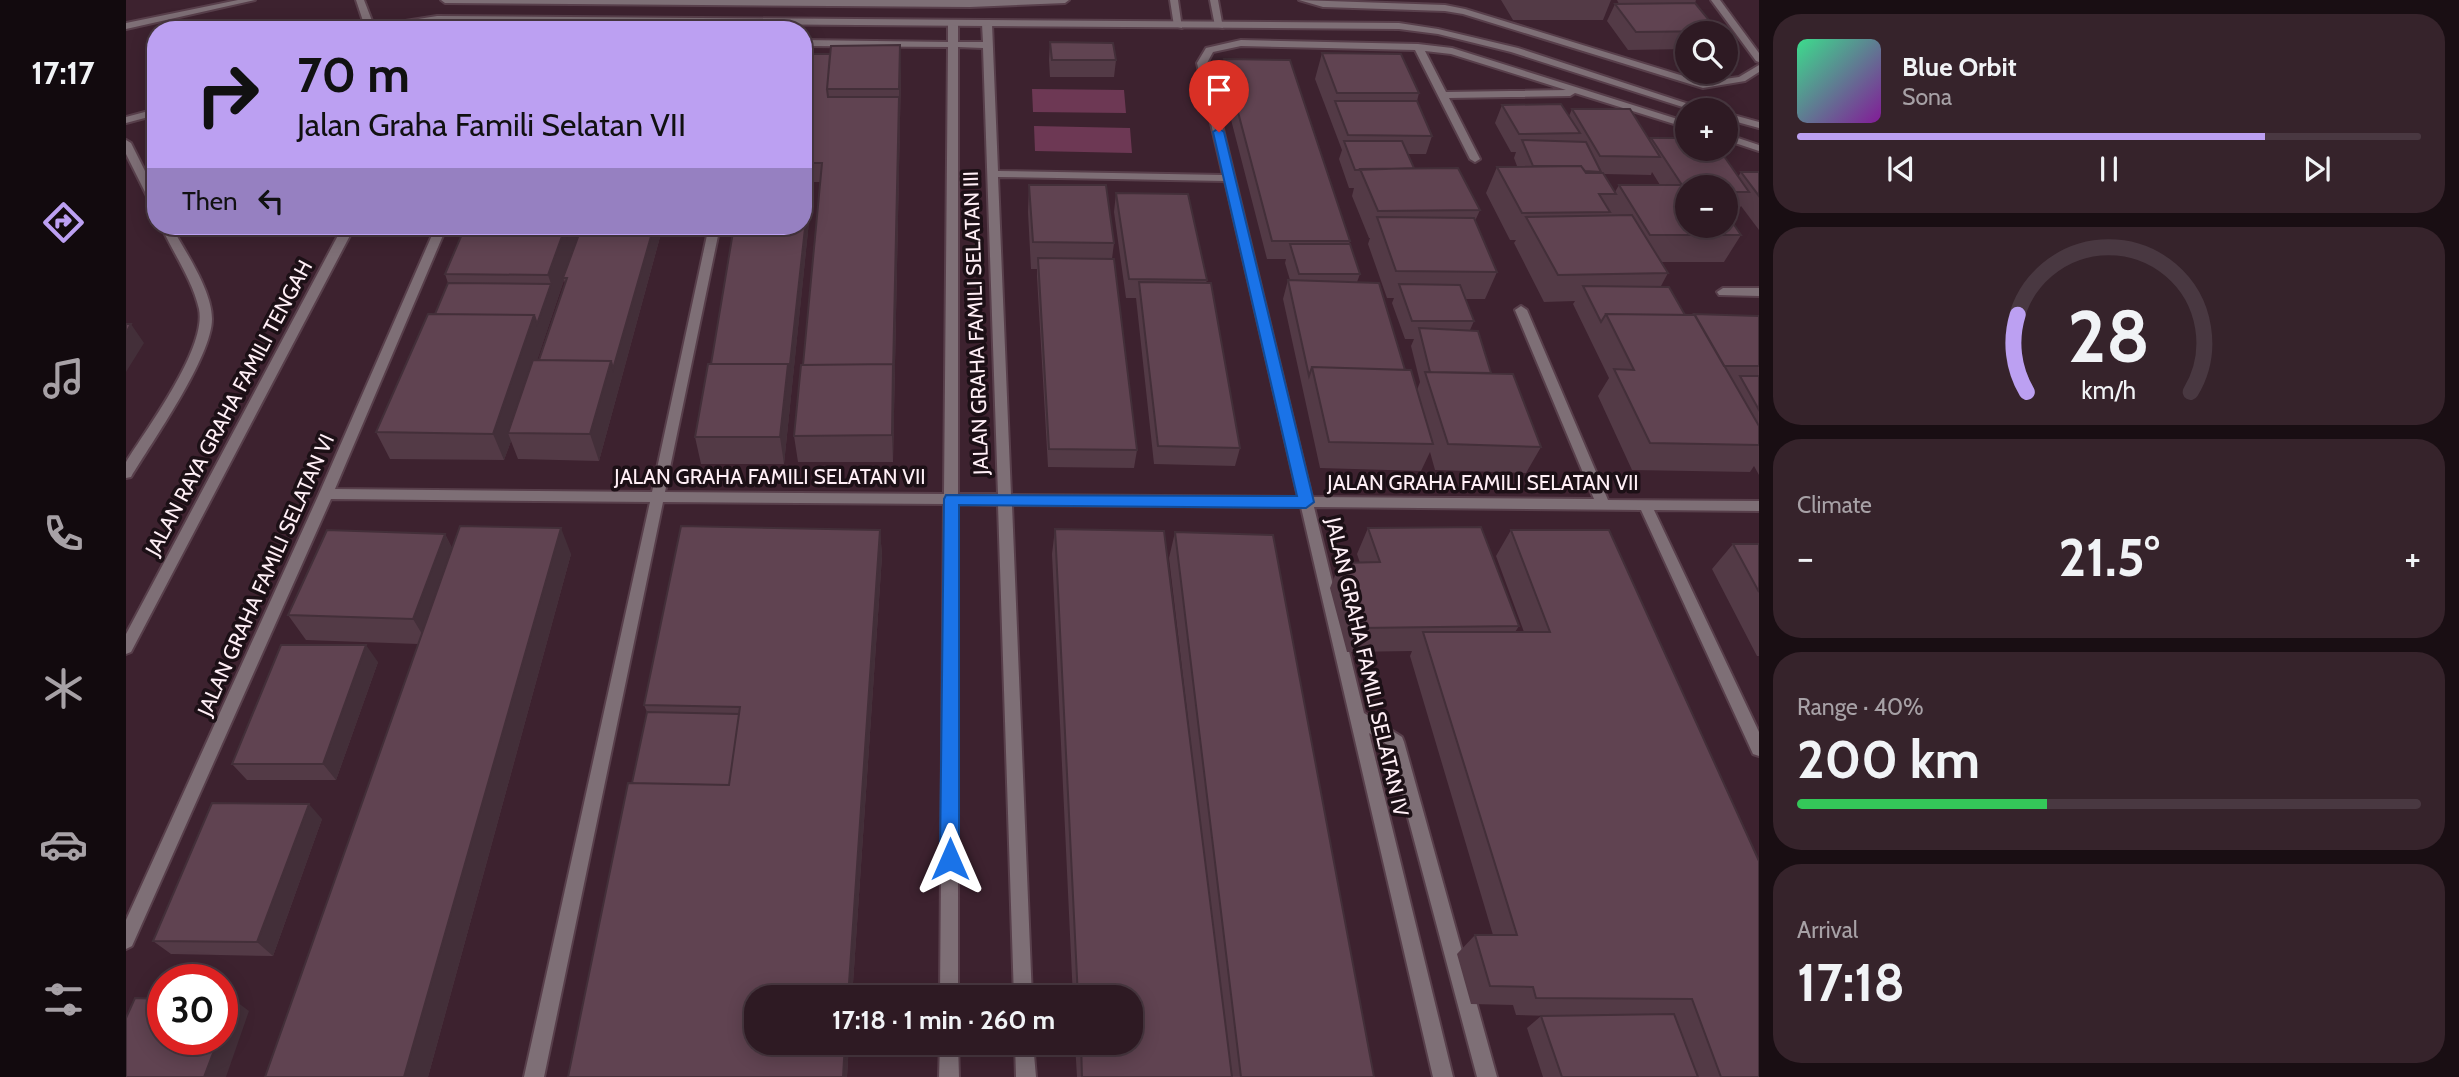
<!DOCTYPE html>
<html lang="en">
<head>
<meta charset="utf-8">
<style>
	:root { --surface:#2e1a23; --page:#36232b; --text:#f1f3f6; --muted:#a7a1a6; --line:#493841; --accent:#bca0f2 }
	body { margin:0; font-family:Cabin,sans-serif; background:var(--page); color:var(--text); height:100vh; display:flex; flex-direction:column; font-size:26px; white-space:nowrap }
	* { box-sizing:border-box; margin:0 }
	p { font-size:23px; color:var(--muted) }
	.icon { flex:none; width:38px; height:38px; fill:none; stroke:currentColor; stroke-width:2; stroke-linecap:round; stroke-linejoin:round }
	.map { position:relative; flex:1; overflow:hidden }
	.drawer { display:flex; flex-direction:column; gap:14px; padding:14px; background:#190e13; width:700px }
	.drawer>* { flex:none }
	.guide { position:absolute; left:21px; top:21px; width:665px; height:214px; border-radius:28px; box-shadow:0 4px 18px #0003,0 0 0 2px var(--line); background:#bca0f2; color:#111; overflow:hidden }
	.tools { position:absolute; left:1549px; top:21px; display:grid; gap:14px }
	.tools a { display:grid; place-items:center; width:63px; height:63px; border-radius:50%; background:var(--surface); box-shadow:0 4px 18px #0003,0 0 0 2px var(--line); font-size:35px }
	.speed { position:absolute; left:21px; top:964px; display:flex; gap:14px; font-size:35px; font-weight:700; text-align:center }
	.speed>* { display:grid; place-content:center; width:91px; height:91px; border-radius:50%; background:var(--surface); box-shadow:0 4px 18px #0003,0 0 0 2px var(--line); line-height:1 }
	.speed .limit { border:10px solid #d22; background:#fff; color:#111 }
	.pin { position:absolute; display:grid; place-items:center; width:60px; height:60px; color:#fff; margin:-72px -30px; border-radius:50% 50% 50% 0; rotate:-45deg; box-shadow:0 0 7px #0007 }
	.pin .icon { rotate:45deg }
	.me { position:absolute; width:77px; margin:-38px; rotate:0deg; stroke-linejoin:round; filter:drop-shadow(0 0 5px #0008) }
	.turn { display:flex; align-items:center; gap:24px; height:147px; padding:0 35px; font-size:32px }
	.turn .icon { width:91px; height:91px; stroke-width:2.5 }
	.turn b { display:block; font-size:49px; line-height:60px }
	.then { display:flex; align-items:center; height:66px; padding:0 35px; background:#0003; gap:14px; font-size:26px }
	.big { font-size:52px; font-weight:700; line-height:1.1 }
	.drawer .tile { flex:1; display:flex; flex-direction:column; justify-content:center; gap:10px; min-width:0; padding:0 24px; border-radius:28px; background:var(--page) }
	.drawer .dial { align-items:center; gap:0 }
	.dial svg { height:182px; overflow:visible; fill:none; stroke:var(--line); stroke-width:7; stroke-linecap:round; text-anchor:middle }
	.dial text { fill:var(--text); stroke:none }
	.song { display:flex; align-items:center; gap:21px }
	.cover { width:84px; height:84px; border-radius:10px; background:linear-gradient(135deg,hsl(150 70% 55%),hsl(290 70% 35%)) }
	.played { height:7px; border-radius:4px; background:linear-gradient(90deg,var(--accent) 75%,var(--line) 75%) }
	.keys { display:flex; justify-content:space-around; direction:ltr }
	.heat { display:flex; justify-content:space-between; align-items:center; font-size:38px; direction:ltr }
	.charge { height:10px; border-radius:5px; background:linear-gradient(90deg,#34c759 40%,var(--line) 0) }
	.trip { position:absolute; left:618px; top:985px; width:399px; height:70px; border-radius:28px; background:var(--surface); box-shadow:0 4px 18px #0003,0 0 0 2px var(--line); font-weight:700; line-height:70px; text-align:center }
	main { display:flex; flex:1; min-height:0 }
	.tab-bar { display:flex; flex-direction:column; width:126px; justify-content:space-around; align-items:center; background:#120a0e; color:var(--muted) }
	.tab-bar .icon { width:49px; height:49px }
	.tab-bar .selected { color:var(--accent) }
	.tab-bar b { font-size:32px; color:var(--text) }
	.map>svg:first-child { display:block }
	.green { fill:#6d3854 }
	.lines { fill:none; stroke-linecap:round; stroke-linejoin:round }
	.minor-casing { stroke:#583f4b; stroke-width:4 }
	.tertiary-casing { stroke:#583f4b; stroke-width:4 }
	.minor { fill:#7e6f76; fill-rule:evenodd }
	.tertiary { fill:#7e6f76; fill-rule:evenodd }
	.wall { fill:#533a46; fill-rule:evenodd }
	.shaded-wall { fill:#432f39 }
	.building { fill:#604351; stroke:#432f39; stroke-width:2 }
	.route { fill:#1a73e8; stroke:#114b97; stroke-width:2 }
	.labels { text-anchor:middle; stroke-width:7; stroke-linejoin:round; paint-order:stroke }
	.street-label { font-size:21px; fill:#ffeff6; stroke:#1c1016 }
</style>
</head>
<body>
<main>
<nav class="tab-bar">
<b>17:17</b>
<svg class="icon selected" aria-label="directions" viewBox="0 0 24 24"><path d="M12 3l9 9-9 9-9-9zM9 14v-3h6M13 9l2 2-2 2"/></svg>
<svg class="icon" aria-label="music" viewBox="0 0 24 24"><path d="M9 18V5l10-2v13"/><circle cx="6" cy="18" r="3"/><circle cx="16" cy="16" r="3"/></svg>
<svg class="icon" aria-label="phone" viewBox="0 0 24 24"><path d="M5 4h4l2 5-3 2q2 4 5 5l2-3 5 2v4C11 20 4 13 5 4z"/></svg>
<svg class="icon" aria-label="climate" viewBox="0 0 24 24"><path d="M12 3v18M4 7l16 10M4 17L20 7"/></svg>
<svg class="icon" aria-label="car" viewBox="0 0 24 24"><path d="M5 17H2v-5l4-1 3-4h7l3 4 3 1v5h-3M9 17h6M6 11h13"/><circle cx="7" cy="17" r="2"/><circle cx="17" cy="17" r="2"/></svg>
<svg class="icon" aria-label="filters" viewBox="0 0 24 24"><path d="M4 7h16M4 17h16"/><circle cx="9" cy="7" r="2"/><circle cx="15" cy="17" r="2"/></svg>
</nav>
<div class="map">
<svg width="1633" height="1077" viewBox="0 0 1633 1077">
	<rect width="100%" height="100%" fill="#3d222f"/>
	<path class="green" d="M906 89 998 90 1000 113 907 112Z
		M908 126 1004 128 1006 153 909 151Z"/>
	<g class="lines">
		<g class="minor-casing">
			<path id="minor" d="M112 0H129L0 29V23Z
				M315 0H943L939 3 844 7 319 3Z
				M1044 0H1052L1056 28 1048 26Z
				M1084 0H1092L1097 28 1089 26Z
				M1173 0 1319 5 1339 9 1577 82 1613 77 1633 65V72L1619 81 1577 88 1337 14 1319 11 1197 7Z
				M1585 0H1594L1633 53V62L1630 61Z
				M827 21 832 24V42H857L856 24 861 21 866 24 872 171 1097 175 1071 63 1080 48 1115 40 1292 44 1326 48 1561 122V128L1449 93 1444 96 1323 98 1354 159 1349 162 1344 159 1289 50 1115 46 1087 52 1081 63 1186 497 1468 499 1389 310 1395 306 1401 310 1482 500 1633 501V511L1528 510 1633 732V756L1627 754 1515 510 1188 507 1238 713 1276 737 1278 742 1371 1077H1351L1263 746 1243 733 1327 1077H1307L1175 507 886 505 906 998H888L872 505 832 504V998H814L818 504 537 502 418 1077H398L524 502 205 499 6 946 0 949V920L193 494 310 226H321L209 489 526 492 583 226H594L539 492 818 494 822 47 677 46V40L822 42V24ZM832 47 857 48 872 494H832ZM1299 51 1325 54 1440 90 1320 92ZM872 177 1099 181 1172 497 885 495Z
				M30 109V115L0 123V117Z
				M1600 134 1633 145V151L1600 140Z
				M0 140 5 143 30 193V207L25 204 0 154Z
				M35 226H45C59 251 86 290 86 319 86 357 26 442 5 477L0 478V462C21 428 81 348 73 309 66 279 47 253 35 226Z
				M1597 288H1633V296L1593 295 1591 292Z
				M814 1043H832L833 1077H813Z
				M889 1043H907L910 1077H890Z"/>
		</g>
		<g class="tertiary-casing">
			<path id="tertiary" d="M230 0H238L248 26 311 16 1273 23 1312 29 1392 48 1581 110H1566L1385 52 1312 34 1273 29 311 22 258 30H240Z
				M1600 113 1633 122V128L1600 119Z
				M217 226H229L5 652 0 654V634Z"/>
		</g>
		<use href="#minor" class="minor"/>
		<use href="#tertiary" class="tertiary"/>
	</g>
	<path class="wall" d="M1375 0H1485L1477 20H1387Z
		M1491 0H1570L1569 3 1592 31 1591 33H1561V49L1502 50 1481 21 1489 4H1493Z
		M924 42 990 60 988 77H924L923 60Z
		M1196 53 1293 93 1291 101 1306 136 1300 154H1282L1288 168 1354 210 1349 221 1371 272 1359 299H1339L1348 321 1344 330 1365 373 1415 447 1400 473 1309 470 1304 452 1295 471 1194 468 1157 299 1162 280H1164L1159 263 1160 259H1141L1094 77 1098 59 1224 241 1223 244 1234 274 1231 282 1291 390 1294 382 1285 346 1288 339H1279L1266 303 1268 298H1261L1242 244 1244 238H1243L1226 196 1228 188H1223L1213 159 1216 150 1189 79Z
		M677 54 775 71 767 462H672L668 436 677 365 694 182H687L658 464H575L569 437 585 364 677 226Z
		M1376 105 1443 116 1446 109 1524 140 1525 138 1612 177 1615 172H1633V230L1615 206 1612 211H1600V187H1561L1615 235 1598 262H1535L1542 273 1535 286 1559 315H1567L1568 314 1633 316V475L1628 466 1624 472 1506 470 1472 396 1483 378 1447 304 1449 301 1418 302 1388 243 1390 240H1384L1360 193 1371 167 1391 166 1388 158 1390 152H1385L1369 123ZM1526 172 1534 185H1493L1489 192 1478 174 1525 175Z
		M903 185 988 243 986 259 1011 450 1008 468 922 467 911 277V269H905L902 212Z
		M990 193 1081 280 1080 283 1114 448 1109 466 1028 464 1010 298H1000L988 212Z
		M346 226H537L473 461 392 459 385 441 378 460 264 459 250 432 309 314 322 283 319 274ZM438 280 439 283 413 360H411Z
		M1242 528 1393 626 1389 632H1398L1370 556 1385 530 1633 1077H1417L1401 1028 1415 1016H1426L1390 1015 1387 1005 1345 1004 1331 954 1349 935H1367L1284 656 1286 651 1221 652 1204 588 1214 563H1234L1231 554Z
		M929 529 1066 753 1043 558 1049 532 1248 1077H951L949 1043H1004V998H947L926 554Z
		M754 530 756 556 726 998H630L723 1043 721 1077H442L506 783 521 712 518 705Z
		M319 534 326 548 445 554 302 1077H139L292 644 180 640 162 615Z
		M1607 544H1633V656H1631L1586 569Z
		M252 662 210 780H121L106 764Z
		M196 819 147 956 45 954 27 941Z"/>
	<path class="shaded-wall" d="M774 45 775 71 767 462 766 435Z
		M686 165 687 184 658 464 654 437Z
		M445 226H456L447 255 441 237Z
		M528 226H537L473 461 464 434 485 361Z
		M439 228 447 255 437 278 438 280 387 433H382L385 441 378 460 367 434 408 315 425 284 422 275Z
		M5 324 18 343 0 372V333Z
		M435 528 445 554 302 1077H278Z
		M754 530 756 556 726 998H722Z
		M319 534 332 560 302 644 287 619Z
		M240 645 252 662 210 780 197 764Z
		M183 804 196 819 147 956 131 942Z
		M107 999 123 1011 100 1077H78L92 1040H96V1027Z
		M719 1043H723L721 1077H717Z"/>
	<path class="building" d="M1569 3 1592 31 1510 32 1489 4Z
		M924 42 987 43 990 60H926Z
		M774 45 773 89H701L705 46Z
		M1196 53 1275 54 1293 93H1211Z
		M677 54H704L701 89 702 97H773L767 373V364L677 365 696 163H677Z
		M1098 59 1164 60 1224 241H1146Z
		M1209 101H1291L1306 136 1222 135Z
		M1435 104 1454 133 1393 134 1376 105Z
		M1446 109H1504L1534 157 1474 156Z
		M1525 138H1561V149H1593L1623 192H1600V187H1582L1580 185H1556Z
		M1396 140 1460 142 1475 172 1459 171 1455 166H1407Z
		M1218 141H1276L1288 168 1229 170Z
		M677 165H686L663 373 662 364H585L608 226H677Z
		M1455 166 1460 173H1477L1490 194H1473L1484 212 1396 213 1371 167Z
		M1332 168 1354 210 1252 211 1234 169Z
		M1615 172H1633V196Z
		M903 185H980L988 243 907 242Z
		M1493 185H1580L1582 187H1561V226H1600V213L1615 235H1524Z
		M990 193 1062 194 1081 280 1003 279Z
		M1506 215 1542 273 1432 275 1400 217Z
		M1251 217 1348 218 1371 272 1270 271Z
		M346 226H445L441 237 439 228 345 227Z
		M456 226H528L487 369 485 361 413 360 441 278H437Z
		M339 227 439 228 422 275 319 274Z
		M1164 244H1224L1234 274H1173Z
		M912 258 988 259 1011 450 923 449Z
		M1162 280 1253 283 1279 370 1186 367 1183 376Z
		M1013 282 1085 283 1114 448 1032 446Z
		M322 283 425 284 411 324 408 315 309 314Z
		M1273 284 1334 285 1348 321H1286Z
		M1457 286 1543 287 1559 315 1480 314 1475 322Z
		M302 314 408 315 367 434 250 432Z
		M1480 314 1569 315 1633 426V445L1524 443 1488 369 1508 370Z
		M1568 314 1633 316V366H1598Z
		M0 324H5L0 333Z
		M1293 328 1352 331 1365 373 1304 372Z
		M407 360 485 361 464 434 382 433Z
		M582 364H662L654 437H569Z
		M767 364 766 435 668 436 675 365Z
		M1186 367 1285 370 1307 444 1203 442Z
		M1299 372 1387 374 1415 447 1322 444Z
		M1614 376H1633V410Z
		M334 526 435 528 278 1077H139Z
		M555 526 754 530 722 998H630V1043H719L717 1077H442L502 783 603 785 614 707 518 705Z
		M1355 527 1393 626 1233 628 1214 563 1254 562 1242 528Z
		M929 529 1038 531 1106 1077H956L955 1043H1004V998H952Z
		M201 530 319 534 287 619 162 615Z
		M1385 530H1483L1633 861V1077H1595L1566 999 1410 998 1407 987 1364 986 1349 935H1391L1297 632H1424Z
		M1049 532 1147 535 1248 1077H1115Z
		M1607 544H1633V592Z
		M155 645H240L197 764H106Z
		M521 712 613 714 603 785 506 783Z
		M86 803 183 804 131 942 27 941Z
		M9 998 37 999V1040H92L78 1077H0V1018Z
		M96 999H107L96 1027Z
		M1548 1014 1572 1077H1436L1415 1016Z"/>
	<path class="route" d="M1093 128 1098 132 1188 502 1180 508 833 505V859L831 866 824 868 817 866 814 859 818 499 820 495 1171 496 1087 132Z"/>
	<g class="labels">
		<g class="street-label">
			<text transform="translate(850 323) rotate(-92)" y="7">JALAN GRAHA FAMILI SELATAN III</text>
			<text transform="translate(103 408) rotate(-62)" y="7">JALAN RAYA GRAHA FAMILI TENGAH</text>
			<text x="644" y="484">JALAN GRAHA FAMILI SELATAN VII</text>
			<text x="1357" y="490">JALAN GRAHA FAMILI SELATAN VII</text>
			<text transform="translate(140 575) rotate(-66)" y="7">JALAN GRAHA FAMILI SELATAN VI</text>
			<text transform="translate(1241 667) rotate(77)" y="7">JALAN GRAHA FAMILI SELATAN IV</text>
		</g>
	</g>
</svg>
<div class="tools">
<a><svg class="icon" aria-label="search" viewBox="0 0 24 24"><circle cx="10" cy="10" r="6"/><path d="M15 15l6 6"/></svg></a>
<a>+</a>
<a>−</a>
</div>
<div class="speed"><div class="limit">30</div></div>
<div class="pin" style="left:1093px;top:132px;background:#d93025"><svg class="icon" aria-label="arrive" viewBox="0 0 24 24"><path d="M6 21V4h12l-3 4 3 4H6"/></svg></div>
<svg class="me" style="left:824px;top:859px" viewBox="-20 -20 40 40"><path d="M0-17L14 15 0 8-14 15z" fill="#1a73e8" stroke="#fff" stroke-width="4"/></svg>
<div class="trip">17:18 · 1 min · 260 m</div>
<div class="guide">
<div class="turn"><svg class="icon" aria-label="right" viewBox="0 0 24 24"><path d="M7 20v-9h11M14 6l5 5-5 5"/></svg><div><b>70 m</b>Jalan Graha Famili Selatan VII</div></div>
<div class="then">Then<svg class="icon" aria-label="left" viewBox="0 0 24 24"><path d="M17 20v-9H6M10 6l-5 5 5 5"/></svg></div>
</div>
</div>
<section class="drawer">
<div class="tile">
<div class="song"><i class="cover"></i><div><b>Blue Orbit</b><p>Sona</p></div></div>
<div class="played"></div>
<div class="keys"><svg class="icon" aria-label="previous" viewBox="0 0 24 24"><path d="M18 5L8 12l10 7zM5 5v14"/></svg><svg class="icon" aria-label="pause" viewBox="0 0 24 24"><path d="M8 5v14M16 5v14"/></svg><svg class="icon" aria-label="next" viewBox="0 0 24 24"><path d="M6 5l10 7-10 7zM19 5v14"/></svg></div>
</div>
<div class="tile dial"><svg viewBox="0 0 100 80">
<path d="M14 69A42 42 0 1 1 86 69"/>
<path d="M14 69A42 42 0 0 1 10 35" stroke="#bca0f2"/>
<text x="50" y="56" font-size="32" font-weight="700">28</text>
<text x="50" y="72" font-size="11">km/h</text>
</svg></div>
<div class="tile"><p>Climate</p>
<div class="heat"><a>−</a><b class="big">21.5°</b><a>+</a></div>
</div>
<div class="tile"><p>Range · 40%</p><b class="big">200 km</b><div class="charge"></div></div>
<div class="tile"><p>Arrival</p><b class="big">17:18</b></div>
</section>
</main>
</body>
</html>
